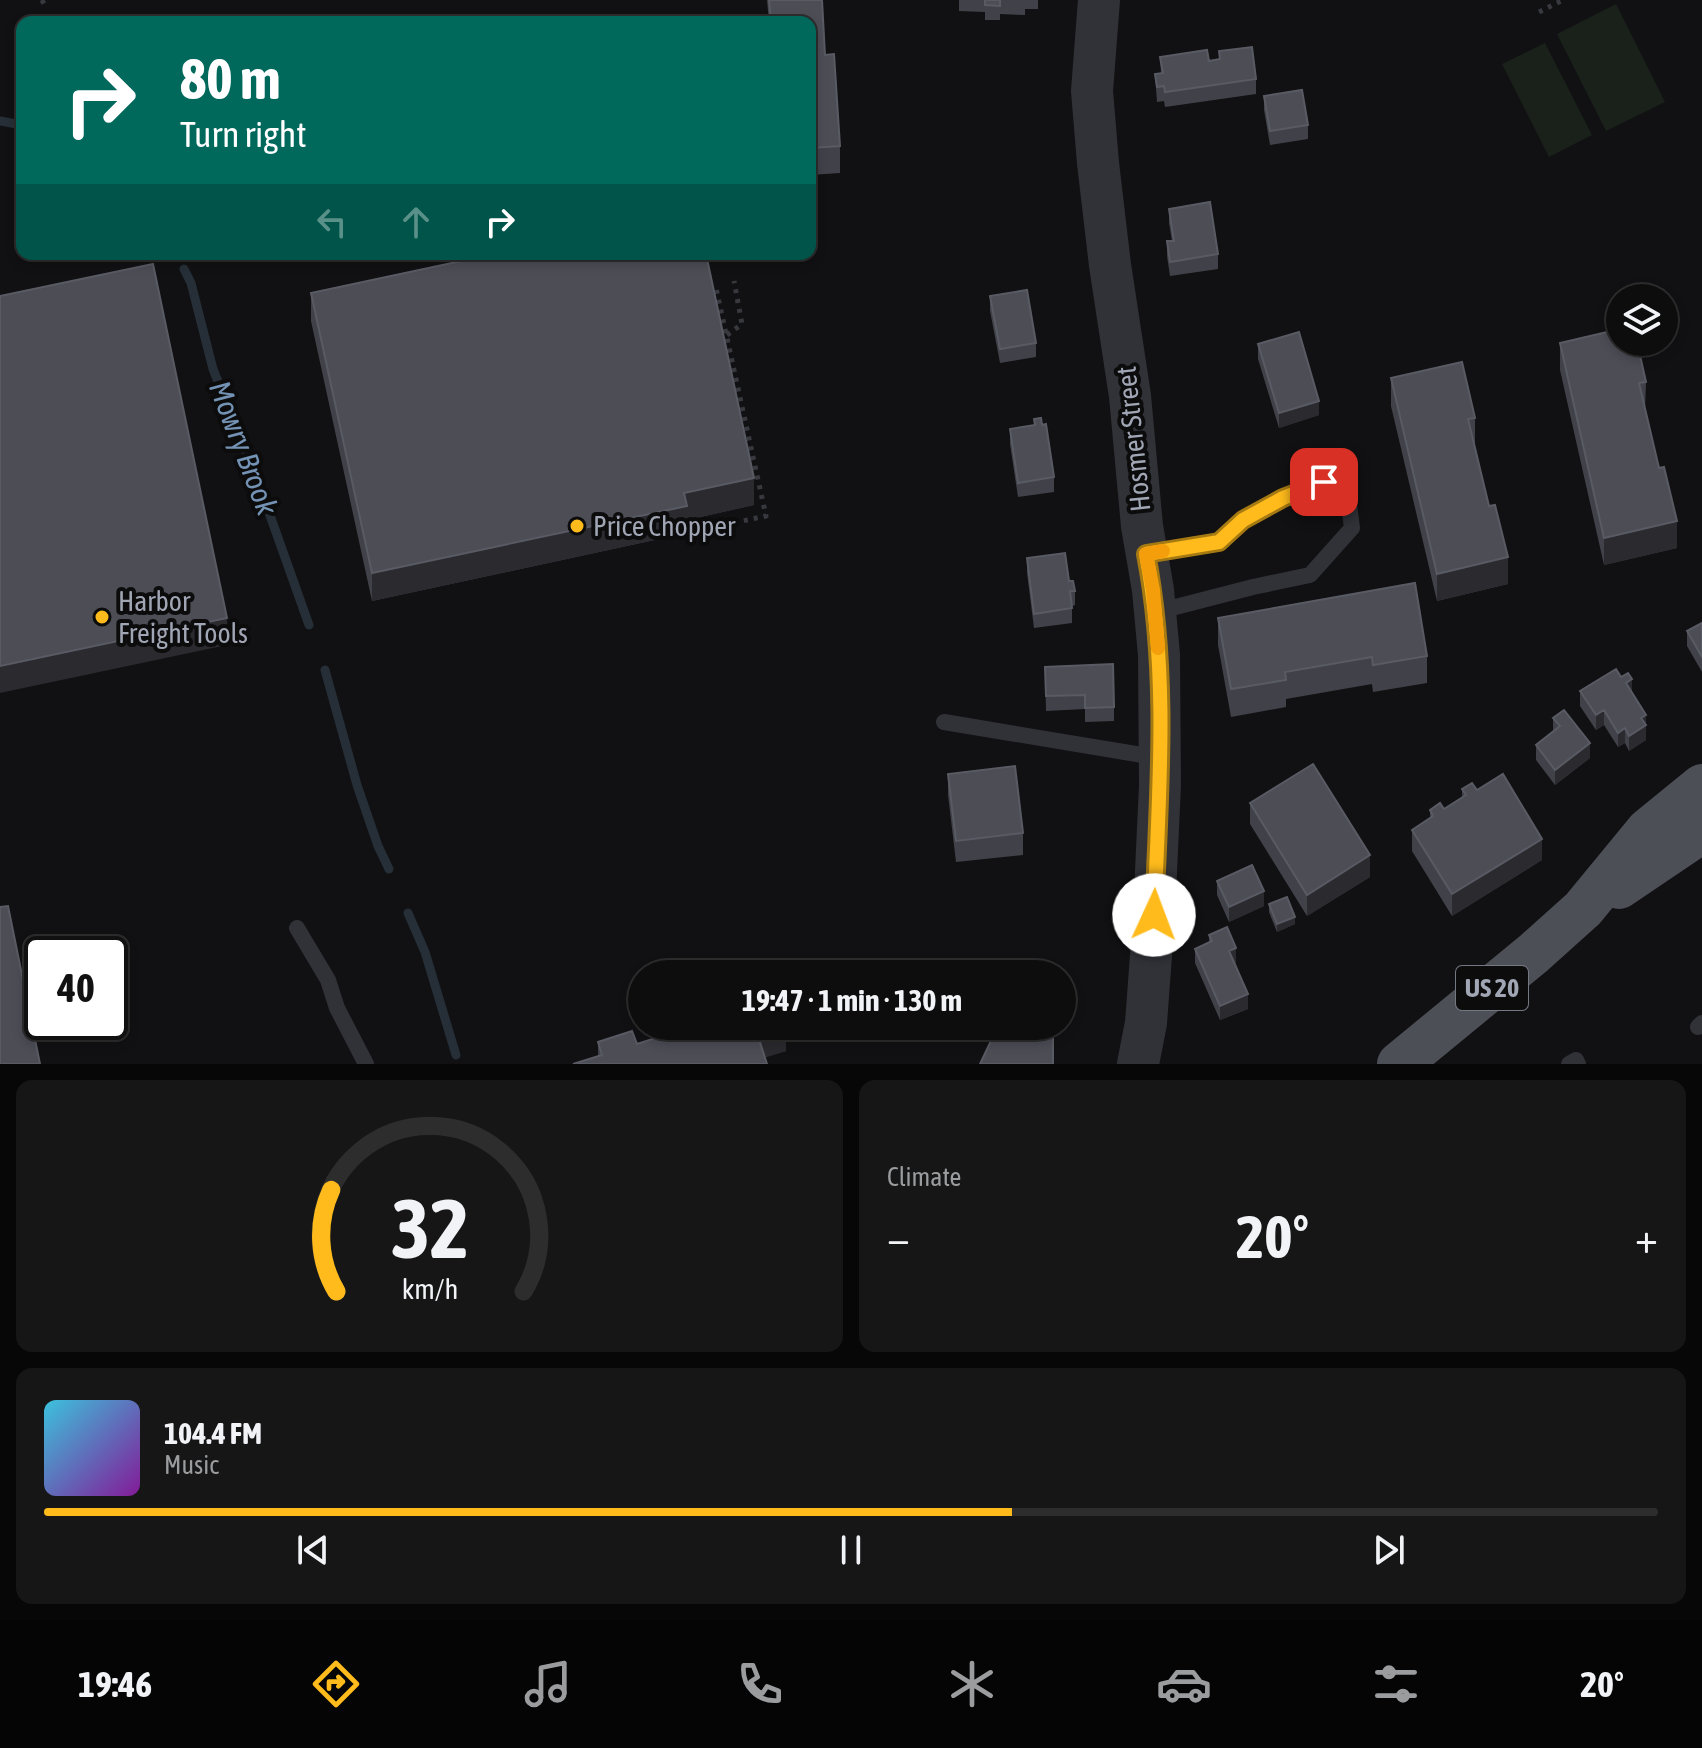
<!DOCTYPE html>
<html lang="en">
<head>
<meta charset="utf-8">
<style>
	:root { --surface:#0d0d0e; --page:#161617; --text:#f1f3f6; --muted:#9a9c9e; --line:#2d2d2e; --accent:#ffbb1c }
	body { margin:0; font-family:"Asap Condensed",sans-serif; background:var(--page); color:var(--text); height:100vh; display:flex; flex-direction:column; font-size:30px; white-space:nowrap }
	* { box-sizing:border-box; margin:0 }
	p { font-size:26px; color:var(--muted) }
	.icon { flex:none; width:44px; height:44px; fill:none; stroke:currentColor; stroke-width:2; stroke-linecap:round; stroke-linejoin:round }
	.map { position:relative; height:1064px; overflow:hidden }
	.drawer { display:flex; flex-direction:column; gap:16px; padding:16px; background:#070708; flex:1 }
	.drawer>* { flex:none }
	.banner { position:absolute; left:16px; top:16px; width:800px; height:244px; border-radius:16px; box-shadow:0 4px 12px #0003,0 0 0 2px var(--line); background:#00695c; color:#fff; overflow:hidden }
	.fabs { position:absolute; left:1606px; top:284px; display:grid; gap:16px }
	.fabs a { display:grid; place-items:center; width:72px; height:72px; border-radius:50%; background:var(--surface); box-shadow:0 4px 12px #0003,0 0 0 2px var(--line); font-size:40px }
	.speed { position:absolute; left:24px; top:936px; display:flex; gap:16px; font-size:40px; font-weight:700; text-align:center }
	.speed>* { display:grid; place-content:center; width:104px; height:104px; border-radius:50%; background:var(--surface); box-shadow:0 4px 12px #0003,0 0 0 2px var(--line); line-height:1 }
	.speed .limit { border:4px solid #111; border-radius:12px; background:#fff; color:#111 }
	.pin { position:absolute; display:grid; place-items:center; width:68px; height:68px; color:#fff; margin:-34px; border-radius:16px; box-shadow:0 4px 12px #0006 }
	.me { position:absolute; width:88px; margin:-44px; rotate:2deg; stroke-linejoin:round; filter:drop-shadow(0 0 6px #0008) }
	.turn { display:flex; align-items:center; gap:28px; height:168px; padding:0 32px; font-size:36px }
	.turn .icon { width:104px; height:104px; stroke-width:2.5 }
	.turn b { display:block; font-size:56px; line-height:68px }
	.lanes { display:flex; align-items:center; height:76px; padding:0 32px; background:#0003; justify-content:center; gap:40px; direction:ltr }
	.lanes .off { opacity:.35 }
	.big { font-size:60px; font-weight:700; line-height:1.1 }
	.drawer .widget { flex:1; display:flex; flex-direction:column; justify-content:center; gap:12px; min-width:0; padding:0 28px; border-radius:16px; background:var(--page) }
	.drawer .dial { align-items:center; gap:0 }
	.dial svg { height:208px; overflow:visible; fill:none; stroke:var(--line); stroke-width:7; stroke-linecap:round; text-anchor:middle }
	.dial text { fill:var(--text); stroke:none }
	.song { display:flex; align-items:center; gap:24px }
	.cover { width:96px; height:96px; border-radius:12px; background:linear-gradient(135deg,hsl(190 70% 55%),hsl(290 70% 35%)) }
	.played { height:8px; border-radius:4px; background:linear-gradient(90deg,var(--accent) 60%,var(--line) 60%) }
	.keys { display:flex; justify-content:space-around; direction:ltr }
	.heat { display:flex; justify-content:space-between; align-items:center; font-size:44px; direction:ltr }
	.drawer .tiles { flex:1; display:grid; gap:16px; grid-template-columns:1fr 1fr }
	.widget:last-child { grid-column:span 2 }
	.trip { position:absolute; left:628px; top:960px; width:448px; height:80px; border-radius:40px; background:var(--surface); box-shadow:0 4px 12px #0003,0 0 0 2px var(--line); font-weight:700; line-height:80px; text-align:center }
	.tab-bar { display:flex; height:128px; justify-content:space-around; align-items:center; background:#050506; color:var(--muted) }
	.tab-bar .icon { width:56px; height:56px }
	.tab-bar .active { color:var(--accent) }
	.tab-bar b { font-size:36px; color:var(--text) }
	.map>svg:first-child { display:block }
	.pitch { fill:#19211a }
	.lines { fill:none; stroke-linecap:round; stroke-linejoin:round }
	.stream { stroke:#262f37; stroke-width:9 }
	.path { stroke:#37393f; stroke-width:5; stroke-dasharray:4 6; stroke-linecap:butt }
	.service { stroke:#313238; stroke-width:16 }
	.tertiary { stroke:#313238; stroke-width:42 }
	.primary { stroke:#4d4f57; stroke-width:44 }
	.wall { fill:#414249 }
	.shaded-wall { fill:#2a2a2f }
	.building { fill:#4c4d55; stroke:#595b64; stroke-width:2 }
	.route-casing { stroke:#a67a12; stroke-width:20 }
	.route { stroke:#ffbb1c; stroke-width:14 }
	.slow { stroke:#f59e0b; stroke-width:14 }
	.poi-dot { fill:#ffbb1c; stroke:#0c0c0d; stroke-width:3 }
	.labels { text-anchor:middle; stroke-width:8; stroke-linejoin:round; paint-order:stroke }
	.shield { fill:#0c0c0d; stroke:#747883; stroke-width:2 }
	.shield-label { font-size:26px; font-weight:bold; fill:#a1a6b5 }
	.street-label { font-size:28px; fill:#a1a6b5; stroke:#0c0c0d }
	.poi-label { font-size:28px; fill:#a1a6b5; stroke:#0c0c0d; text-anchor:start }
	.water-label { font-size:30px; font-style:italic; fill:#7493b4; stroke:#0c0c0d }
</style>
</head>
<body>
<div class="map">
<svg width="1702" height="1064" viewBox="0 0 1702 1064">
	<rect width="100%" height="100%" fill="#111113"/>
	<path class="pitch" d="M1616 4 1665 102 1606 131 1557 34Z
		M1545 43 1592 135 1549 157 1502 64Z"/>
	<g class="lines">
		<path class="stream" d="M0 121 22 125
			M184 269 191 283 213 369 261 490 309 625
			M325 670 357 785 378 846 389 869
			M408 913 425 952 456 1055"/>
		<path class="path" d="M42 0 44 4
			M1539 12 1563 0
			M727 335 742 324 734 281
			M695 531 766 516 716 288"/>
		<path class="service" d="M1148 554 1219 542 1243 520 1283 498 1345 474 1352 528 1310 575 1253 587 1156 612
			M944 722 1160 758
			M297 928 328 980 337 1008 366 1064
			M1698 1027 1702 1023
			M1569 1064 1576 1060 1578 1064"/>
		<path class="tertiary" d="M1099 0 1092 91 1098 163 1110 265 1130 396 1142 526 1153 590 1159 655 1160 785 1154 915 1146 1023 1138 1064"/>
		<path class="primary" d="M1619 887 1702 831
			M1399 1064 1534 953 1583 909 1648 830 1702 786"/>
	</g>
	<path class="wall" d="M767 0H822L825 55 840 146V173L810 175V22H769Z
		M959 0H1038V9H1025V15L1000 14V20H985V12L959 11Z
		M1219 51 1256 79V94L1165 107 1164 101 1157 102 1155 74 1161 73 1160 57 1209 61 1219 59Z
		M1264 96 1308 125V139L1270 145 1264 110Z
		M1169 209 1218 254V269L1170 276 1167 256V241H1172L1169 223Z
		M311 293 754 505 687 520V533L372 601 311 321Z
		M990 296 1036 343V357L1000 363 990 311Z
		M1560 343 1646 382 1645 409 1677 548 1604 565 1560 370Z
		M1258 344 1319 415 1279 428 1258 359Z
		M1391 378 1475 418V446L1508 584 1437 601 1391 406Z
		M1034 419 1054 477V492L1018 497 1010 444V429L1034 426Z
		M1027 558 1069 581 1075 591V605L1072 606V623L1034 628 1027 573Z
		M1218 618 1427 656V683L1373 692 1372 684 1286 699V707L1231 717 1218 645Z
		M1702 623V672L1687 646V631Z
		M1045 667 1114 707V721L1085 722V709L1046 711Z
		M1580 691 1632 693 1646 715V740L1629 751 1625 743 1618 747 1604 725 1596 730 1580 706Z
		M1553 718 1590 758 1555 785 1536 760V745L1553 731Z
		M948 774 1023 833V855L956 862 948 795Z
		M1462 789 1477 790 1542 860 1452 916 1412 851V830L1430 818V810L1444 809 1462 797Z
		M1250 803 1370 877 1307 916 1250 824Z
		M1217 881 1264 906 1229 922 1217 895Z
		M1269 904 1295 924 1277 932 1269 912Z
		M1209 935 1236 963H1234L1248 1009 1220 1020 1195 963V949L1209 943Z
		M682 1026H786V1051L765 1057 598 1056V1042L637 1044 682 1030Z"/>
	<path class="shaded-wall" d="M1319 401V415L1279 428V413Z
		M754 478V505L687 520V533L372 601V573L684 493Z
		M1677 521V548L1604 565V538Z
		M1508 557V584L1437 601V574Z
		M227 618V645L0 693V666Z
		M1632 679V694L1626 683Z
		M1604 710V725L1596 730V715Z
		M1646 715V740L1629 751V736L1641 718Z
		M1625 728V743L1618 747V733Z
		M1590 743V758L1555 785V770Z
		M1542 839V860L1452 916V894Z
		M1370 855V877L1307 916V895Z
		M1264 891V906L1229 922V907Z
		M1295 917V924L1277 932V924Z
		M1236 948V963L1229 966V951Z
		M1248 994V1009L1220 1020V1006Z
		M778 1026H786V1051L757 1060V1033Z"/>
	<path class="building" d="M769 0H822L825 55 834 54 840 146 810 148V22H771Z
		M985 0H1000V6L985 5Z
		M1252 47 1256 79 1165 92 1164 86 1157 87 1155 74 1163 73 1160 57 1207 50 1209 61 1220 59 1219 51Z
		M1302 90 1308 125 1270 131 1264 96Z
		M1210 202 1218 254 1170 262 1167 241H1174L1169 209Z
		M494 254H706L754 478 684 493 687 506 372 573 311 293Z
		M153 264 227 618 0 666V296Z
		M1027 290 1036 343 1000 349 990 296Z
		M1620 329V342H1637L1646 382 1639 383 1659 468 1664 467 1677 521 1604 538 1560 343Z
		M1299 332 1319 401 1279 413 1258 344Z
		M1462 362 1475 418 1468 419 1489 506 1495 505 1508 557 1437 574 1391 378Z
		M1041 418 1042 425 1046 424 1054 477 1018 483 1010 429 1035 425 1034 419Z
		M1065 553 1069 581H1073L1075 591H1070L1072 608 1034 614 1027 558Z
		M1415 583 1427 656 1373 665 1372 657 1285 672 1286 680 1231 689 1218 618Z
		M1702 623V657L1687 631Z
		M1113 664 1114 707 1085 708V695L1046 696 1045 667Z
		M1616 669 1621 677 1628 673 1632 679 1626 683 1646 715 1641 718 1646 725 1629 736 1625 728 1618 733 1604 710 1596 715 1580 691Z
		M1564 710 1590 743 1555 770 1536 745 1560 726 1553 718Z
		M1313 764 1370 855 1307 895 1250 803Z
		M1015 766 1023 833 956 841 948 774Z
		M1503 774 1542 839 1452 894 1412 830 1433 816 1430 810 1440 803 1444 809 1466 795 1462 789 1472 783 1477 790Z
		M1252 865 1264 891 1229 907 1217 881Z
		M1287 897 1295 917 1277 924 1269 904Z
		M8 906 40 1064H0V907Z
		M1227 927 1236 948 1229 951 1248 994 1220 1006 1195 949 1212 941 1209 935Z
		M686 1026H778L757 1033 767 1064H573L602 1055 598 1042 632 1031 637 1044 687 1028Z
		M998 1026H1053V1064H980Z"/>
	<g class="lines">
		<g class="route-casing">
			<path id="route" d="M1154 915C1159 795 1169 673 1146 554L1219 542 1243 520 1283 498 1324 482"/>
		</g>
		<use href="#route" class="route"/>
		<path class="slow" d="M1158 648 1153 590 1146 554 1163 551"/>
	</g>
	<g class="poi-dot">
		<circle cx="577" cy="526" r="8"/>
		<circle cx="102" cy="617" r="8"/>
	</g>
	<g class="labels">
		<rect class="shield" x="1456" y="966" width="72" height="44" rx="6"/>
		<g class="shield-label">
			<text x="1492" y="997">US 20</text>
		</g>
		<g class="street-label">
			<text transform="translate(1133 439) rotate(-96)" y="10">Hosmer Street</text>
		</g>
		<g class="poi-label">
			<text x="593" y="536">Price Chopper</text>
			<text x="118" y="611">Harbor<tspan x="118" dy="32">Freight Tools</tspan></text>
		</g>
		<g class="water-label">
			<text transform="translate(243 448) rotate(69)" y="10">Mowry Brook</text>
		</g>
	</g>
</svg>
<div class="fabs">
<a><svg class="icon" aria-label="layers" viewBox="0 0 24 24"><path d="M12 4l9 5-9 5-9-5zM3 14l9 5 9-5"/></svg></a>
</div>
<div class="speed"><div class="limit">40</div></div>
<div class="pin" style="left:1324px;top:482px;background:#d93025"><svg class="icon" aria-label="arrive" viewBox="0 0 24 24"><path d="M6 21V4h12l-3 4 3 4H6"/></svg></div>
<svg class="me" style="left:1154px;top:915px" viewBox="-20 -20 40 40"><circle r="19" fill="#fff"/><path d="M0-13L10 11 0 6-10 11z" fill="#ffbb1c"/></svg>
<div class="trip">19:47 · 1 min · 130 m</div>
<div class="banner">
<div class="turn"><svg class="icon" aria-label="right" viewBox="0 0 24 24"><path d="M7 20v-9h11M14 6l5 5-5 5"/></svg><div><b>80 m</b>Turn right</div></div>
<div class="lanes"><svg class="icon off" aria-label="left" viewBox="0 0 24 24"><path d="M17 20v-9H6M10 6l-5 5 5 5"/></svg><svg class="icon off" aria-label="ahead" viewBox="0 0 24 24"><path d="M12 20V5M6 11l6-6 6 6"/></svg><svg class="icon" aria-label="right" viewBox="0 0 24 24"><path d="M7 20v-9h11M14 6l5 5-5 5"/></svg></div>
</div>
</div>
<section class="drawer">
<div class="tiles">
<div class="widget dial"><svg viewBox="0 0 100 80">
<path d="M14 69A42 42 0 1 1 86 69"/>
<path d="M14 69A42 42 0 0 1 12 30" stroke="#ffbb1c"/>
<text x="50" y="56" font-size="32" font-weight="700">32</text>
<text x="50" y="72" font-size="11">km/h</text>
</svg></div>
<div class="widget"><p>Climate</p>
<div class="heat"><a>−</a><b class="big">20°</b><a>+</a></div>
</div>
<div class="widget">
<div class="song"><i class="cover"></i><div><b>104.4 FM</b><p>Music</p></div></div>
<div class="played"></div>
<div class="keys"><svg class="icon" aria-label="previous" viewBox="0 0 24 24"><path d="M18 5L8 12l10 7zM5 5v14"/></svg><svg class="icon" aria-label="pause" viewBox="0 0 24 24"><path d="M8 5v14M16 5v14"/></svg><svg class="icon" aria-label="next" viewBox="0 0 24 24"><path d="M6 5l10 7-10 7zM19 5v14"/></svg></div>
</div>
</div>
</section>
<nav class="tab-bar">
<b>19:46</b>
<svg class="icon active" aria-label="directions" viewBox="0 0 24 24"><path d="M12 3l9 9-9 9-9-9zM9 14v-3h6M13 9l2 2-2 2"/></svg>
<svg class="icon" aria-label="music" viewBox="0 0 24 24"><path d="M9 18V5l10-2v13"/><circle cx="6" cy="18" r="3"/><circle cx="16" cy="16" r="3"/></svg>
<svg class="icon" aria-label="phone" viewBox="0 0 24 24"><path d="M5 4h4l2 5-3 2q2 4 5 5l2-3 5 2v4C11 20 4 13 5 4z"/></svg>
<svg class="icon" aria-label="climate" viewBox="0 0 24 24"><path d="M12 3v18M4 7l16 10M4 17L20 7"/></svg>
<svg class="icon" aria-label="car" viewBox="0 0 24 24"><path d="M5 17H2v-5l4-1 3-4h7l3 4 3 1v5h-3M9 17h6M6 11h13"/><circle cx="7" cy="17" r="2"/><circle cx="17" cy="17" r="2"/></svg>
<svg class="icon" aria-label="filters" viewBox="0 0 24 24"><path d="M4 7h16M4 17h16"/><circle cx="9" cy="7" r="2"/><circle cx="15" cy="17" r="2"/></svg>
<b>20°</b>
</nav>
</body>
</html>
